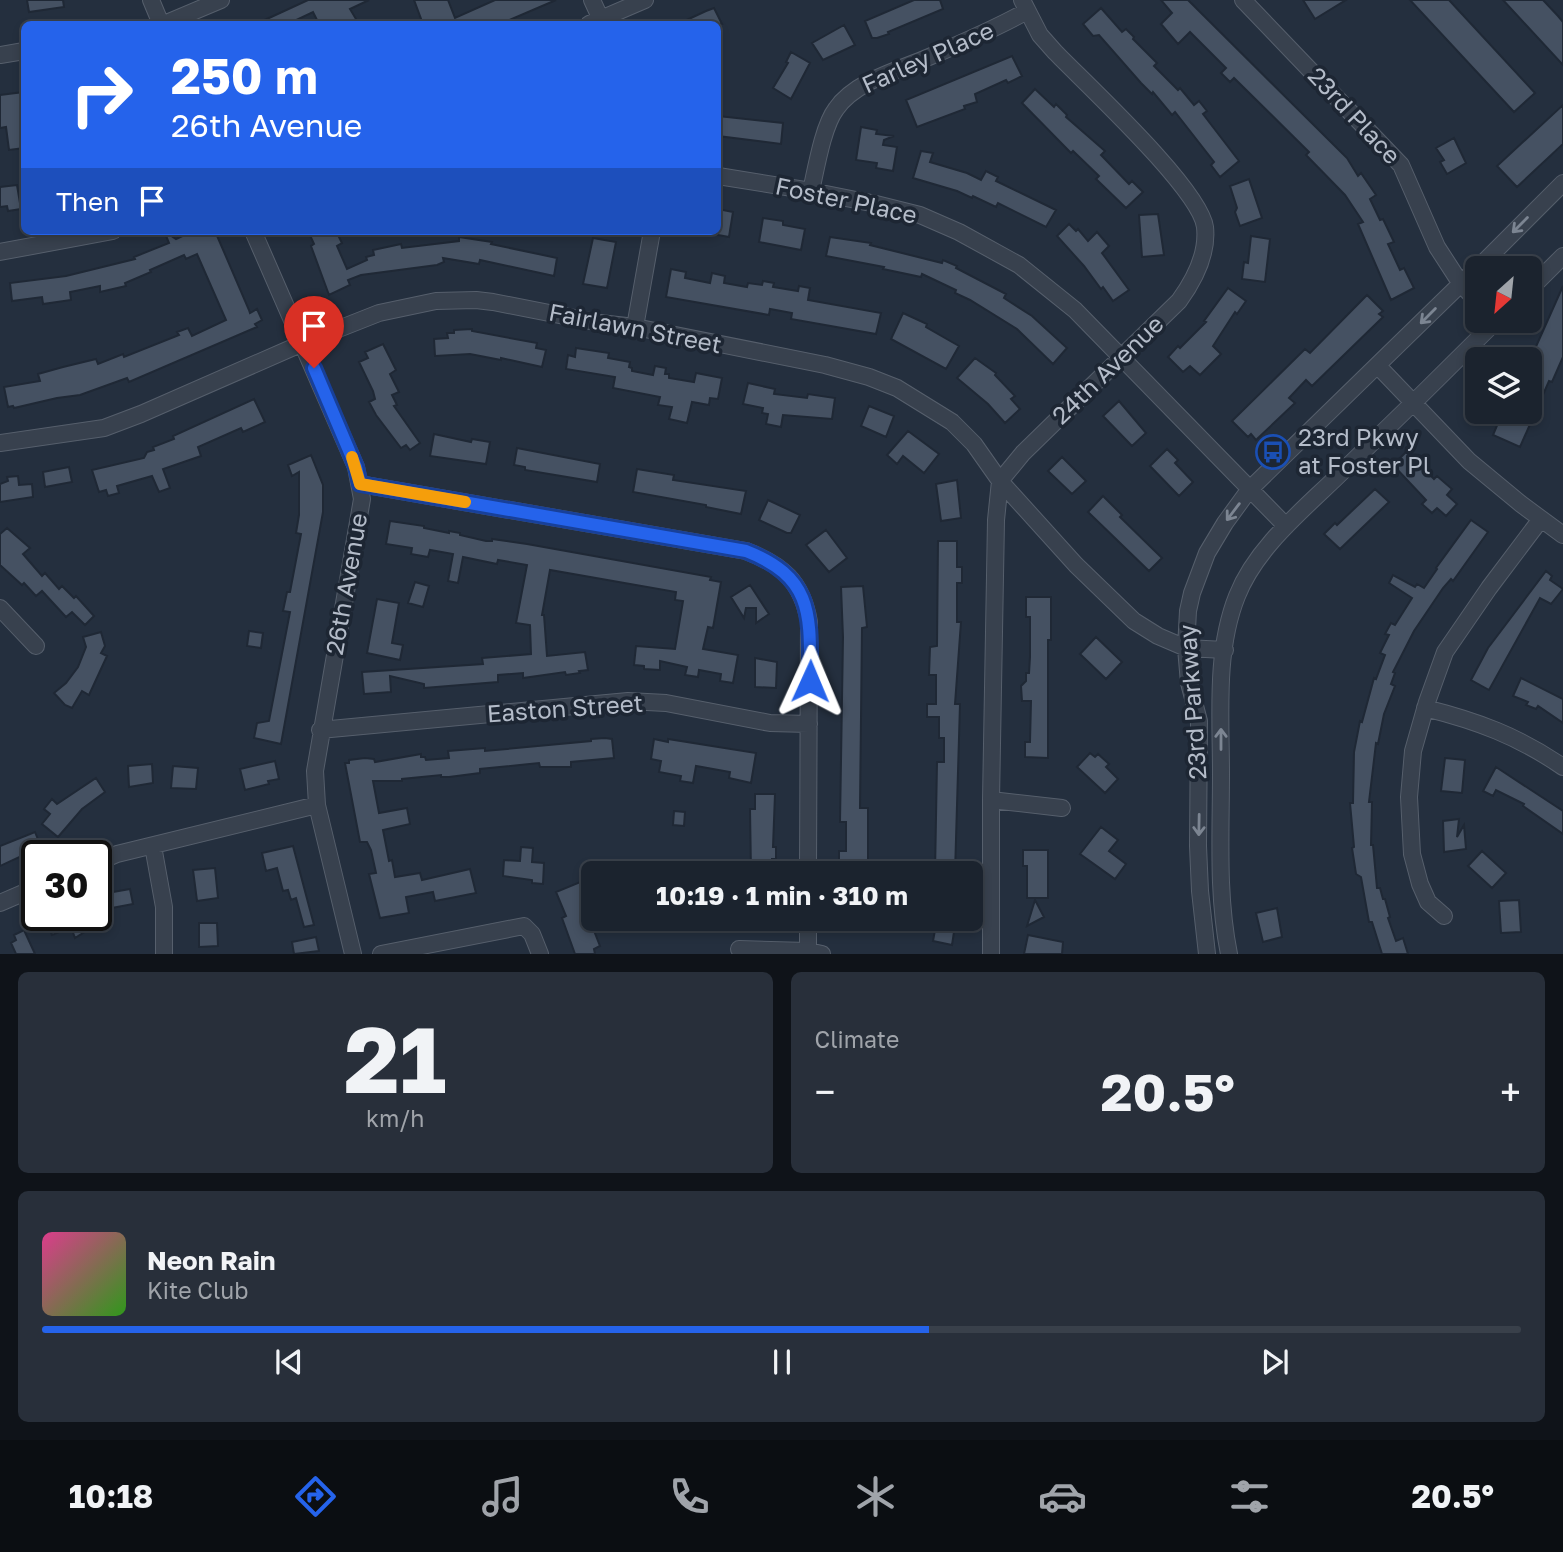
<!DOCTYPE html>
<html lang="en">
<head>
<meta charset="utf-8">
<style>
	:root { --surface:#1b232e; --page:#282f3a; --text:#f1f3f6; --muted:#a0a4aa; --line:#39404a; --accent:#2563eb }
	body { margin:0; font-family:"Golos Text",sans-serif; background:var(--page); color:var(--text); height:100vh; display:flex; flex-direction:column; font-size:26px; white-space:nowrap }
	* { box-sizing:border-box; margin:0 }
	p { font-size:23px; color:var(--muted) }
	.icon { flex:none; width:38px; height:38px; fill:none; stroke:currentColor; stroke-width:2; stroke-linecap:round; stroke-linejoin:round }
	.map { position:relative; height:954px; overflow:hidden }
	.panel { display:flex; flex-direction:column; gap:18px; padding:18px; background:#0f1319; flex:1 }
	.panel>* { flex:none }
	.hud { position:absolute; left:21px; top:21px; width:700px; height:214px; border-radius:10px; box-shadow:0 4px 10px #0003,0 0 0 2px var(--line); background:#2563eb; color:#fff; overflow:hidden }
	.needle { width:46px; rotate:207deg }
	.buttons { position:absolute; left:1465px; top:256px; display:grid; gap:14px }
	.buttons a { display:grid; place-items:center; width:77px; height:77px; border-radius:10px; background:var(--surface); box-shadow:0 4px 10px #0003,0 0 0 2px var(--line); font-size:35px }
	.speed { position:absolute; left:21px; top:840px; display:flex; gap:14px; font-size:35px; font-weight:700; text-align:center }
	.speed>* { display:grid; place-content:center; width:91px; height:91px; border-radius:50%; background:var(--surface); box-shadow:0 4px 10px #0003,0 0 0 2px var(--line); line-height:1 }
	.speed .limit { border:4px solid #111; border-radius:10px; background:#fff; color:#111 }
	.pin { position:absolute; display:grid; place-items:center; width:60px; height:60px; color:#fff; margin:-72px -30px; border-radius:50% 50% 50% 0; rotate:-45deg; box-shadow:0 0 7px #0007 }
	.pin .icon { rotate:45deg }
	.me { position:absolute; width:77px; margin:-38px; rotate:1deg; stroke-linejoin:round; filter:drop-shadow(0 0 5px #0008) }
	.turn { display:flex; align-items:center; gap:24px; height:147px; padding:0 35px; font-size:32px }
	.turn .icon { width:91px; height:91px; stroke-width:2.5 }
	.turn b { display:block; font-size:49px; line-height:60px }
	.then { display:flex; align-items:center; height:66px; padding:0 35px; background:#0003; gap:14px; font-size:26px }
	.big { font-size:52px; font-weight:700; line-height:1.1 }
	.panel .tile { flex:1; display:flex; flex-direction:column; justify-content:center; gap:10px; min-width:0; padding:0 24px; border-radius:10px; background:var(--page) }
	.panel .dial { align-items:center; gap:0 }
	.dial b { font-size:91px; line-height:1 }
	.song { display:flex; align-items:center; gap:21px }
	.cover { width:84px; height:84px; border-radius:10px; background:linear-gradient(135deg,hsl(330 70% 55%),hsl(110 70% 35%)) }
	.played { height:7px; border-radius:4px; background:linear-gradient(90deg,var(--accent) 60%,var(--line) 60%) }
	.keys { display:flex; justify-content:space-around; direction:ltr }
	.heat { display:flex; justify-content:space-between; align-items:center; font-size:38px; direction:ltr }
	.panel .tiles { flex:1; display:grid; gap:18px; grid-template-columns:1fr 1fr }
	.tile:last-child { grid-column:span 2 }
	.trip { position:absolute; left:581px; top:861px; width:402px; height:70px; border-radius:10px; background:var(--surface); box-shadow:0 4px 10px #0003,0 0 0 2px var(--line); font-weight:700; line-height:70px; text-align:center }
	.tabs { display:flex; height:112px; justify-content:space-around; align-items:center; background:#0b0e12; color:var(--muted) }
	.tabs .icon { width:49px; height:49px }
	.tabs .current { color:var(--accent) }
	.tabs b { font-size:32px; color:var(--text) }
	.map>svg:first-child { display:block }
	.building { fill:#455162; stroke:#1f2835; stroke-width:2 }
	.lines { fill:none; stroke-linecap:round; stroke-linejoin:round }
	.minor-casing { stroke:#565f6c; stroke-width:18 }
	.minor { stroke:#38414e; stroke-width:16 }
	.oneway { stroke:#7c8592 }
	.route-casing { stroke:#184099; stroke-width:18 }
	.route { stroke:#2563eb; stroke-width:12 }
	.slow { stroke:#f59e0b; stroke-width:12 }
	.labels { text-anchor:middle; stroke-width:7; stroke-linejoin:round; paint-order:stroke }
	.street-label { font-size:24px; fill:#b4bcc9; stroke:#1d2633 }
	.poi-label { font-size:24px; fill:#b4bcc9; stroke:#1d2633; text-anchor:start }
</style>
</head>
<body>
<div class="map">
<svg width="1563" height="954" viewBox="0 0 1563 954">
	<rect width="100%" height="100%" fill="#242f3e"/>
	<path class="building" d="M27 0H63L64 7 29 12Z
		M308 0H369L350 9 359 24H319L313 12 288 24H256Z
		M414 0H448L455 18 495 0H556L500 24H423Z
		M914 0H940L943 9 888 32 889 34 877 38H872L865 21Z
		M1161 0H1188L1347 158 1358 176 1361 173 1376 195 1370 199 1380 220 1383 219 1394 242 1388 244 1400 270 1404 268 1414 288 1391 300 1358 224 1363 222 1345 195 1306 155 1309 152 1234 78 1230 82 1221 73 1226 68 1190 32 1178 44 1161 24 1172 13Z
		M1303 0H1346L1315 19Z
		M1410 0H1449L1535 93 1514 112Z
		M1503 0H1543L1558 16 1563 22V65Z
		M714 8 722 24H678L706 11Z
		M1101 8 1122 32 1126 29 1134 37 1133 39 1157 63 1154 66 1178 90 1180 88 1194 105 1199 101 1207 111 1203 114 1239 161 1220 177 1211 165 1214 162 1175 112 1172 115 1153 92 1152 94 1141 83 1099 35 1093 36 1083 24Z
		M844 25 855 45 823 60 812 43Z
		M791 52 810 63 791 99 773 88 788 63 786 62Z
		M1012 56 1022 76 1008 83 1006 80 975 94 977 102 964 106 965 109 917 127 906 100Z
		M1035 89 1054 107 1056 104 1067 115 1066 117 1105 151 1101 155 1129 184 1132 181 1143 192 1126 208 1096 179 1099 176 1073 151 1071 153 1022 103Z
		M24 92V148L9 150 6 127 0 128V95Z
		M1563 105V144L1517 187 1497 166Z
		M718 116 783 123 781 144 718 136Z
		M861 127 877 130 876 134 894 136 884 140 883 145 897 147 893 171 876 168 877 163 856 160Z
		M1454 138 1466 163 1447 174 1440 162 1444 160 1436 148Z
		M921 151 933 153 930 162 967 173 981 180 986 171 998 177 996 181 1056 210 1046 227 998 203 996 207 973 196 972 198 957 191 913 178Z
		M1249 179 1262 218 1240 226 1235 212 1237 208 1230 186Z
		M17 185 21 209 8 211 7 206 0 207V187Z
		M718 209 733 212 729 237 718 235Z
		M1158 214 1164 255 1142 257 1139 215Z
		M763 218 783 221V225L805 229 801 250 759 242Z
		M1069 224 1076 231 1078 229 1088 241 1097 232 1109 246 1102 253 1129 290 1113 301 1103 287 1101 289 1084 266 1057 236Z
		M164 231 176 239 193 231H215L249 310 250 313 257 309 262 320 255 324 257 327 129 382 127 378 80 395 57 398 14 408 13 406 8 407 4 387 40 381 38 374 63 367 96 359 98 364 123 354 124 357 179 335 177 332 188 328 192 336 226 320 197 254 186 259 184 255 150 270 151 272 125 283 126 286 100 292V286L70 292 71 300 43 304 42 297 12 301 10 283 66 276 135 259 134 257 169 243Z
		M308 231H336L342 243 337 246 347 269 367 260 366 257 374 255 373 250 401 244 402 248 459 241V237L492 242 491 244 557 258 554 276 480 260 479 264 443 258 444 262 437 265 361 275 348 280 350 285 329 295 311 246 314 244Z
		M1251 236 1270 239 1265 282 1242 279 1244 262 1248 263Z
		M830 237 871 243 870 245 942 263 943 260 957 266 956 268 1006 294 1004 298 1032 316 1067 348 1053 364 1017 329 970 300 955 293 956 290 922 274 921 277 883 269 884 267 826 256Z
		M593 238 616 242 607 288 583 284Z
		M671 269 686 272 685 278 710 283 712 273 725 276 724 283 747 287 748 283 762 285 763 281 774 283 773 287 798 291 799 286 810 288 808 300 881 313 876 334 791 319 792 313 770 309 769 315 666 297Z
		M1563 286V357L1552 382 1549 381 1520 447 1493 435 1503 411H1530V360Z
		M1228 288 1246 301 1237 314 1235 312 1213 346 1221 354 1200 375 1190 366 1183 372 1168 357 1178 346 1180 348 1206 322 1204 321Z
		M1367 295 1383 311 1379 314 1383 317 1312 386 1306 380 1289 398 1295 403 1256 440 1251 434 1248 437 1232 421 1305 349 1310 353Z
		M903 313 927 324 926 327 959 346 946 369 891 339Z
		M472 329V331L537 343 536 348 546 350 542 367 501 358V360L470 354 435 356 434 339 448 338 447 333H454V330Z
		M383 344 396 370 390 374 399 392 392 395 397 405 394 406 420 443 410 450 406 445 401 448 376 415 369 402 375 399 373 391 359 362 368 358 365 352Z
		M576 348 609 353 608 358 630 362 629 367 632 368V371L653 375 655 366 666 368 665 374H669V378L694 382 696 373 722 378 718 399 710 398 709 405 692 402 687 423 669 419 672 407 658 405 660 397 613 388 615 377 566 369 568 355 575 357Z
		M975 358 996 373 995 375 1015 396 1011 399 1020 409 1005 423 988 404 957 378Z
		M748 383 775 389 774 394 807 398 808 394 835 398 832 419 783 415 781 427 766 424 768 414 762 413 763 408 743 404Z
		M254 399 265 422 243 432 241 428 198 447 201 456 163 469 170 488 159 492 152 476 117 486 119 493 108 496 106 490 99 492 92 470 144 458 147 452 154 450 153 447 174 439 173 436Z
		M1119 401 1146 433 1132 446 1103 416Z
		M869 406 894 416 886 437 861 426Z
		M908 431 939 454 924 473 903 456 897 464 887 455Z
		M434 434 471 442 472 439 490 442 486 464 430 456Z
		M517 448 600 464 597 482 525 470V467L514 465Z
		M1167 449 1178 460 1175 463 1193 482 1179 496 1150 466Z
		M1407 451 1434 479 1437 476 1452 489 1447 495 1457 504 1446 516 1437 508 1432 513 1422 504 1426 500 1393 465Z
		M311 455 323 485V512L281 744 254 738 257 723 269 721 290 612 283 611 287 592H290L301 534 296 533 299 515V472L292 476 288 465Z
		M1062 457 1086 481 1072 494 1048 471Z
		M69 467 72 482 45 487 43 472Z
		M637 469 674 475 673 480 746 491 741 514 706 507V505L633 492Z
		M18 476 19 485 32 484 33 497 0 502V484L8 481 7 477Z
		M957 480 961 518 941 521 936 484Z
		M1375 489 1389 502 1340 549 1324 534 1335 523 1337 525Z
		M1103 496 1122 515 1120 517 1162 558 1149 571 1088 512Z
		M768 500 800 515 791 533H787L759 520Z
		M1471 520 1488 532 1453 581 1451 579 1443 588 1414 631 1393 672 1395 673 1391 684 1395 686 1384 714 1378 744 1376 743 1369 802H1372L1371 845H1373L1377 888H1380L1383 899H1385L1390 917 1388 918 1396 941 1403 938 1408 954H1382L1372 922H1369L1361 877 1356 874 1352 848 1354 847 1350 803H1353L1354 752 1360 721 1362 722 1374 678 1376 679 1385 655 1380 653 1389 635 1385 634 1391 623 1395 625 1412 598 1389 583 1393 575 1415 587 1417 584 1424 588 1437 569 1436 568Z
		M390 521 424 526V528L449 533V531L460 533V535L486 541H492V539L527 544 711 577 710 580 721 582 713 628 708 627 703 649 738 655 733 683 720 681 721 674 699 670 698 677 685 675 687 667 660 661V670L644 669V666L634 665 636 646 675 649 683 601 675 600 676 592 550 570 542 615H544L547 656 585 652 588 670 579 671 580 673 566 675 565 672 523 678V673L498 675V682L424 688V684L390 676 391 692 364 694 362 672 483 664 482 658 531 654 530 625 516 623 527 565 498 560 497 564 463 557 458 583 448 581 453 554 430 550 428 557 411 554 412 548 386 544Z
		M7 528 30 548 23 554 42 576 45 573 59 589 62 586 74 598 76 596 94 616 85 625 72 612 66 617 42 591 36 596 24 583 22 585 0 565V534Z
		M826 530 847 558 829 572 806 545Z
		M938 541H957V567H962V583H957V622H961L955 704H960L955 873H935L937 762H944V738H939V717H927V704H936V675H929L930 647 937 646Z
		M1546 571 1552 576 1550 580 1563 589 1551 604 1540 598 1489 690 1471 680 1488 648Z
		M415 582 429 586 423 607 408 603Z
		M750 585 769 614 756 623V608H746L744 618 731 597Z
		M863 586 867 627 862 628 860 808H868V873H846V865H839V851H846V822H840L843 637 841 587Z
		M1026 597H1051V640H1048V758L1025 757V742H1030L1031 701H1022L1021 686 1026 681V673H1029L1030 657V617H1026Z
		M377 599 399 603 392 643 403 645 400 660 367 653Z
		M249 631 263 633 261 648 247 646Z
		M101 632 105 646 101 653 107 656 89 695 82 691 72 708 65 705 54 693 66 683 78 667 86 647 83 637Z
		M1096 637 1122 662 1106 679 1080 654Z
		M755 658 777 662 776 688 755 687Z
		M1521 678 1563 699V723L1538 706 1536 709 1526 705 1528 702 1513 696Z
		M605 738 612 739 614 758 571 762V767H540L539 763 480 769V773L449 777H441V775L402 779V781H373L379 813 407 808 410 824 383 830 389 861 392 860 395 877 420 873 422 880 470 869 476 893 435 901 433 892 406 897 409 913 380 918 369 874 376 873 371 850 367 842H360L345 763H349V760L365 758 374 759 375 762 421 754V757H425L426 760 449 758 448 751 485 748V751L591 741V739Z
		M654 739 668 742V739L756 753 751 783 729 778 730 772 696 766 693 783 680 781 681 776 659 772 661 761 651 759Z
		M1090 753 1095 757 1098 754 1109 764 1106 767 1118 779 1105 793 1077 767Z
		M1445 758 1465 760 1462 793 1441 791Z
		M275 761 279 779 268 781 269 784 245 790 240 769Z
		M152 764 153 783 129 787 128 766Z
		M173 766 198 768 196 789 171 788Z
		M1496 767 1563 811V834L1523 806 1524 804 1496 790 1493 796 1483 791Z
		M96 778 105 792 82 809 58 837 42 824 50 814 44 809 52 799 57 804Z
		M755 794H775L773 847H776V859H772V873H751L750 809H755Z
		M674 811 685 812 684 826 673 825Z
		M1459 819 1457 837 1464 825 1466 849 1444 852 1443 821Z
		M1101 827 1118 840 1109 851 1126 864 1115 879 1080 854Z
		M35 832 41 847 0 866V846Z
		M293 846 314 925 304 927 296 898 291 900 288 890 283 891 277 868 266 871 262 853Z
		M521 847 533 848 532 862 544 863 543 884 532 883V880L503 876 504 860 520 861Z
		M1023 850H1048V898H1027V866H1023Z
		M1482 851 1506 873 1492 888 1468 866Z
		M215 868 218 898 197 901 193 870Z
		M585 880 593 901 586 904 592 918H589L600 946 594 949 595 954H575L562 918 566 916 556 892Z
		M130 889 133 904 96 911V895Z
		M1035 900 1044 917 1027 926Z
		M1519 900 1521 932 1501 933 1499 901Z
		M1277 908 1282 937 1263 942 1256 913Z
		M61 915H97L80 923 86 931 75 938 71 927 52 935 46 921Z
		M937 919H956L952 945 933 941Z
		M199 923H217L218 946 199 947Z
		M24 930 35 954H16L11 943 16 940 14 935Z
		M1028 935 1063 942 1062 954H1024Z
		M316 937 319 951 294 954 292 942Z"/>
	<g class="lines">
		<g class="minor-casing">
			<path id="minor" d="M151 0 161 24
				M592 0 603 24
				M1243 0 1401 165 1437 247 1461 284 1477 301
				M164 24 221 0
				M589 24 645 0
				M0 55 24 51
				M718 176 811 191 876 204 920 215 959 232 1019 265 1075 310 1286 526
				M811 191C816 169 823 126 836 109 855 81 899 70 929 57 962 43 995 29 1027 11
				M253 231 356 467 362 499 315 771 317 805 353 954
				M0 252 113 231
				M1478 268 1563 183
				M1530 289 1563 256
				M635 327 652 231
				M1378 366 1469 461 1521 504 1563 535
				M0 443 104 428 141 414 303 343 379 313 436 301 476 300 493 302 600 323 635 327 825 365 869 377 897 388 952 422 974 444 1000 481 1076 565 1134 621 1158 636 1186 648 1225 650
				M360 484 746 551C783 565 802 582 809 622L808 873
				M0 608 36 646
				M1425 708C1477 721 1518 736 1563 767
				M320 730 628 701 666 703 770 723 809 724
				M991 800 1062 808
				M153 846 164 907V954
				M96 863 117 854 317 805
				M0 903 37 887
				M1444 916 1428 902 1420 884 1412 854 1409 797 1413 751 1427 702 1445 652 1489 588 1541 519
				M739 949 808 951 822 954
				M381 954 524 926 532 934 540 954
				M808 954V919
				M991 954V800L996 520 1000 481 1023 453 1179 301C1195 279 1208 254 1205 227 1200 189 1086 84 1055 52L1040 35 1022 0
				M1207 954 1200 891 1198 846 1199 721 1189 683 1186 648 1188 611 1192 593 1207 553 1225 523 1249 490 1477 268
				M1229 954C1217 895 1221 834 1221 774 1221 716 1215 651 1237 596 1257 545 1308 506 1346 468 1397 419 1447 370 1497 320"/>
		</g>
		<use href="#minor" class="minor"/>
	</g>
	<defs><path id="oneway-shaft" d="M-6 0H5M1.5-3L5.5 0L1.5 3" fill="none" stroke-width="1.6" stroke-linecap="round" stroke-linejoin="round" transform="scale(1.75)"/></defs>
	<g class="oneway">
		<use href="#oneway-shaft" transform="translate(1520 225) rotate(135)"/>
		<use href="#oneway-shaft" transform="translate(1428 316) rotate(135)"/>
		<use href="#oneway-shaft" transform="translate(1233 512) rotate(127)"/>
		<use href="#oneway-shaft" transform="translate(1221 739) rotate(-90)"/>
		<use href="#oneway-shaft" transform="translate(1199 825) rotate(91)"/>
	</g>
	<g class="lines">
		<g class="route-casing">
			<path id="route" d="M314 368 356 467 360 484 746 551C815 578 810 617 810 681"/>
		</g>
		<use href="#route" class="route"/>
		<path class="slow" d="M352 457 360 484 465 502"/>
	</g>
	<defs>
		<g id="bus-ring" transform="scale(1.75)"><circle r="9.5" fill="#1d2633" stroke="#1a4fb4" stroke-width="1.5"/><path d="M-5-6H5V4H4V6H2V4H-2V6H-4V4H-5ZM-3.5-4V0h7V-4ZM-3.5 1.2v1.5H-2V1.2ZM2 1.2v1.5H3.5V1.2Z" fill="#1a4fb4"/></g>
	</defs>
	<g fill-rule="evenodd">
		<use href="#bus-ring" x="1273" y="452"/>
	</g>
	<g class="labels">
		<g class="street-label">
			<text transform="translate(928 58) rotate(-24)" y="8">Farley Place</text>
			<text transform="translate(1354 116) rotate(47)" y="8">23rd Place</text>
			<text transform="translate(846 201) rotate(12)" y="8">Foster Place</text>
			<text transform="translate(635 329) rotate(11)" y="8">Fairlawn Street</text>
			<text transform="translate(1108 370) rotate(-44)" y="8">24th Avenue</text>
			<text transform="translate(347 584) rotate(-80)" y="8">26th Avenue</text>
			<text transform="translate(1193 702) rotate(-94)" y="8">23rd Parkway</text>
			<text transform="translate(565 709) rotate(-4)" y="8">Easton Street</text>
		</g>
		<g class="poi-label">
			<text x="1298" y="446">23rd Pkwy<tspan x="1298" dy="28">at Foster Pl</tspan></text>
		</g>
	</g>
</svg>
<div class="buttons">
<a><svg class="needle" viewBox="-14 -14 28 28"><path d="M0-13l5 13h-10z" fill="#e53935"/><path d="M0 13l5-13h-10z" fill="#a0a4aa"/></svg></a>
<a><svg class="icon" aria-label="layers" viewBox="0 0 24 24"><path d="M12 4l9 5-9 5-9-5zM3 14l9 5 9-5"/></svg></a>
</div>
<div class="speed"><div class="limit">30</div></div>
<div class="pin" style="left:314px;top:368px;background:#d93025"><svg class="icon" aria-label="arrive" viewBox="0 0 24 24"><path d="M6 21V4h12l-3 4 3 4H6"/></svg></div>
<svg class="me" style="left:810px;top:681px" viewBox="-20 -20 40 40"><path d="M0-17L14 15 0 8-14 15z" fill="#2563eb" stroke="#fff" stroke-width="4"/></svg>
<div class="trip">10:19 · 1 min · 310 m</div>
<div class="hud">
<div class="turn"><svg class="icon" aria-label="right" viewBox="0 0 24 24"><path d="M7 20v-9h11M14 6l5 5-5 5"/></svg><div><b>250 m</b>26th Avenue</div></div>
<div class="then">Then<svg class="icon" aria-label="arrive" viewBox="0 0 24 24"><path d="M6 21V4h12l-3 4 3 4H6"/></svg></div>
</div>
</div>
<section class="panel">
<div class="tiles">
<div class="tile dial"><b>21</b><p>km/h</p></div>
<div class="tile"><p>Climate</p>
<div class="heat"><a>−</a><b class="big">20.5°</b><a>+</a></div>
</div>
<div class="tile">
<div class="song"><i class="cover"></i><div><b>Neon Rain</b><p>Kite Club</p></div></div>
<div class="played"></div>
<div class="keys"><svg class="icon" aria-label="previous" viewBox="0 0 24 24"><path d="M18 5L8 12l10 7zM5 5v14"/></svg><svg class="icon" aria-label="pause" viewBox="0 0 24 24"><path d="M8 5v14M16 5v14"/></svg><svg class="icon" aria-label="next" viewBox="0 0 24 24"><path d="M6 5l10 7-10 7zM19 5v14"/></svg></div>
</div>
</div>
</section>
<nav class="tabs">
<b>10:18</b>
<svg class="icon current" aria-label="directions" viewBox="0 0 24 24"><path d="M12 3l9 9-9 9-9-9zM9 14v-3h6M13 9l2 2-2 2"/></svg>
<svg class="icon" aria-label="music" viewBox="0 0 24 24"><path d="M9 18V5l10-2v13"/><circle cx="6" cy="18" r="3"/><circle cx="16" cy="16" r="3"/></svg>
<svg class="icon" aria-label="phone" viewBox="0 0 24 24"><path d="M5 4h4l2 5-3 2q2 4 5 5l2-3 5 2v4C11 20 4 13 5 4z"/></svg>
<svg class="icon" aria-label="climate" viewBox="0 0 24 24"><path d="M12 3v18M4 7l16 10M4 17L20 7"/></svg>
<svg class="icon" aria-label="car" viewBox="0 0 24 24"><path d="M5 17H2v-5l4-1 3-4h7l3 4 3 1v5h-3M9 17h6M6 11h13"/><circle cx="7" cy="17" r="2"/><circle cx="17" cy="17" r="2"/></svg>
<svg class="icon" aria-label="filters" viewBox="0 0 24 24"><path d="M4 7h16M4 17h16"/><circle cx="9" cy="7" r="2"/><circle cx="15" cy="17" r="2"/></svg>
<b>20.5°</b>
</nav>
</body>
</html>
